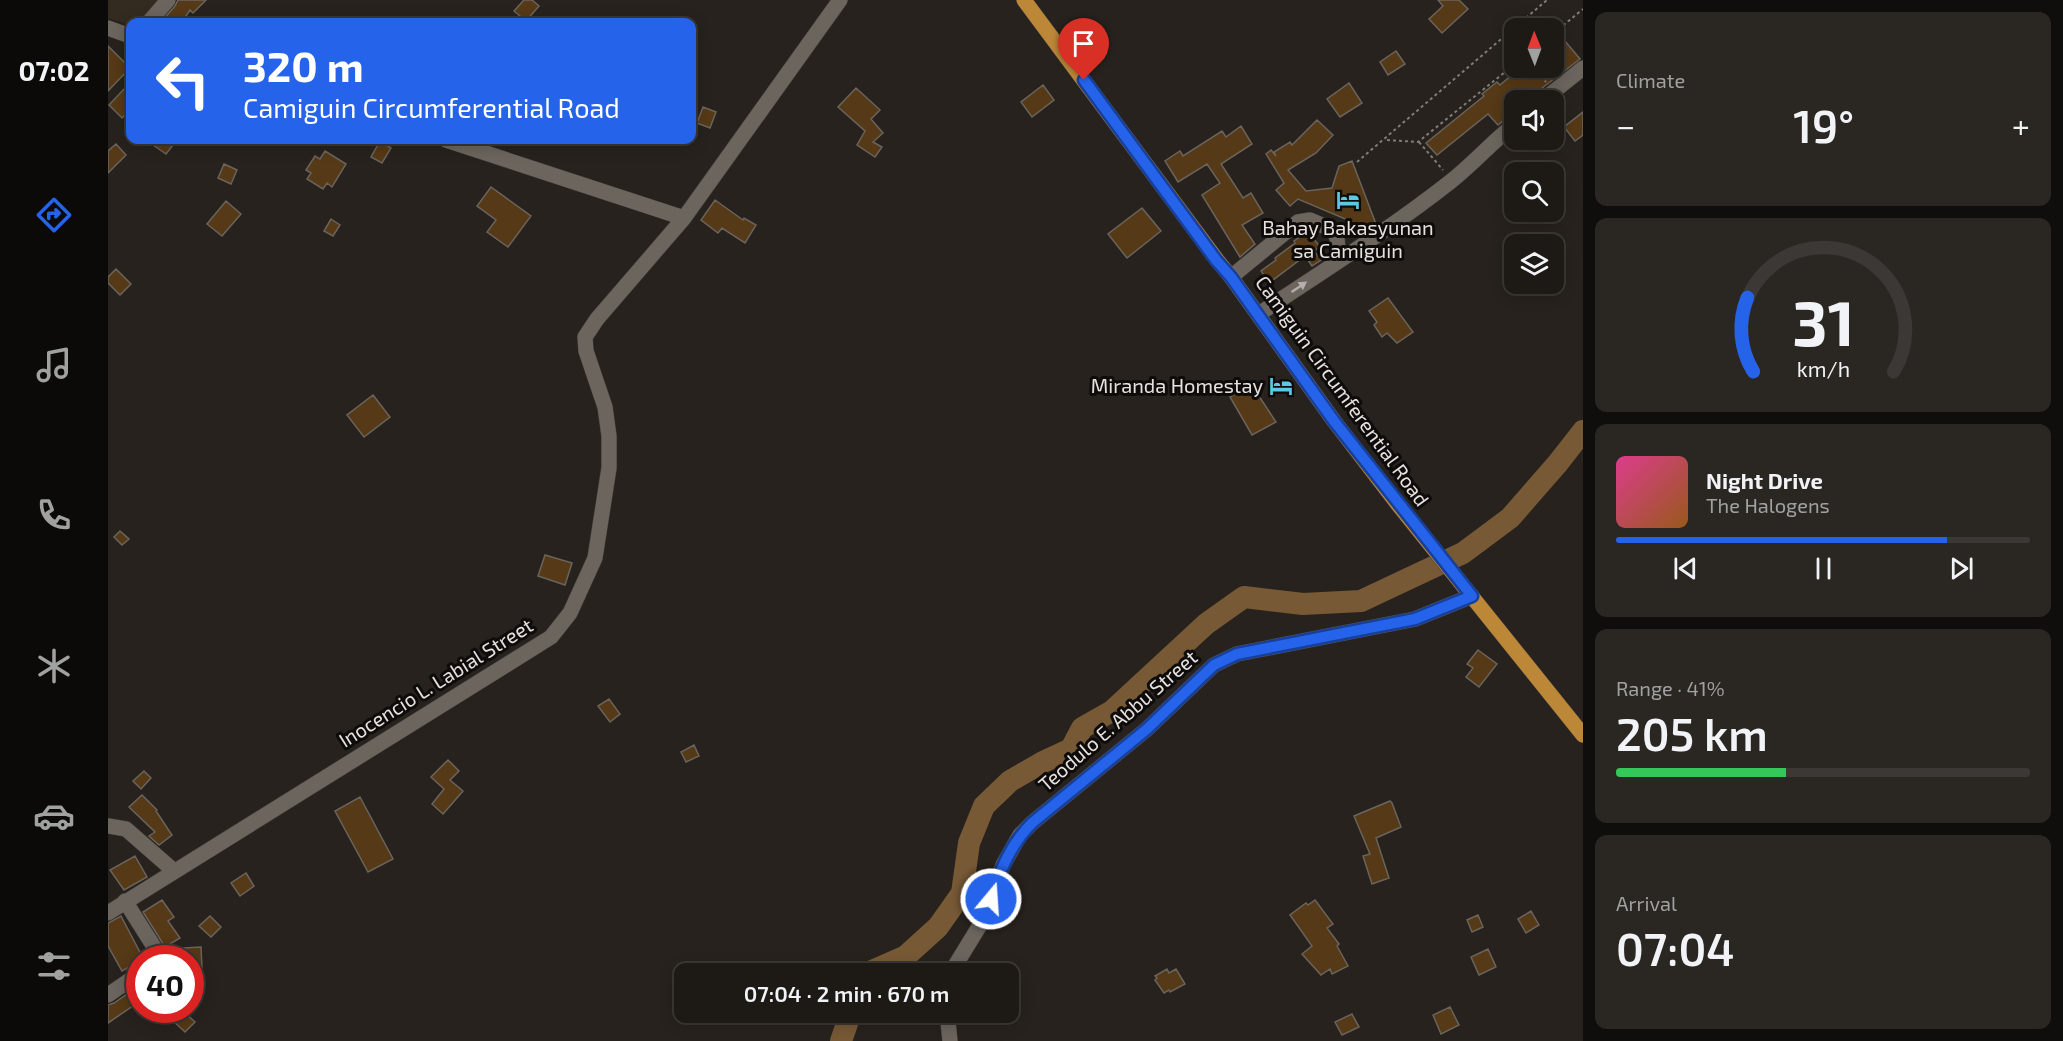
<!DOCTYPE html>
<html lang="en">
<head>
<meta charset="utf-8">
<style>
	:root { --surface:#1d1a16; --page:#2a2723; --text:#f1f3f6; --muted:#a0a1a1; --line:#3b3835; --accent:#2563eb }
	body { margin:0; font-family:"Exo 2",sans-serif; background:var(--page); color:var(--text); height:100vh; display:flex; flex-direction:column; font-size:22px; white-space:nowrap }
	* { box-sizing:border-box; margin:0 }
	p { font-size:20px; color:var(--muted) }
	.icon { flex:none; width:33px; height:33px; fill:none; stroke:currentColor; stroke-width:2; stroke-linecap:round; stroke-linejoin:round }
	.map { position:relative; flex:1; overflow:hidden }
	.panel { display:flex; flex-direction:column; gap:12px; padding:12px; background:#100e0c; width:480px }
	.panel>* { flex:none }
	.guide { position:absolute; left:18px; top:18px; width:570px; height:126px; border-radius:12px; box-shadow:0 3px 15px #0003,0 0 0 2px var(--line); background:#2563eb; color:#fff; overflow:hidden }
	.needle { width:39px; rotate:359deg }
	.buttons { position:absolute; left:1396px; top:18px; display:grid; gap:12px }
	.buttons a { display:grid; place-items:center; width:60px; height:60px; border-radius:12px; background:var(--surface); box-shadow:0 3px 15px #0003,0 0 0 2px var(--line); font-size:30px }
	.speed { position:absolute; left:18px; top:945px; display:flex; gap:12px; font-size:30px; font-weight:700; text-align:center }
	.speed>* { display:grid; place-content:center; width:78px; height:78px; border-radius:50%; background:var(--surface); box-shadow:0 3px 15px #0003,0 0 0 2px var(--line); line-height:1 }
	.speed .limit { border:9px solid #d22; background:#fff; color:#111 }
	.pin { position:absolute; display:grid; place-items:center; width:51px; height:51px; color:#fff; margin:-62px -26px; border-radius:50% 50% 50% 0; rotate:-45deg; box-shadow:0 0 6px #0007 }
	.pin .icon { rotate:45deg }
	.me { position:absolute; width:66px; margin:-33px; rotate:18deg; stroke-linejoin:round; filter:drop-shadow(0 0 4px #0008) }
	.turn { display:flex; align-items:center; gap:21px; height:126px; padding:0 18px; font-size:27px }
	.turn .icon { width:78px; height:78px; stroke-width:2.5 }
	.turn b { display:block; font-size:42px; line-height:51px }
	.big { font-size:45px; font-weight:600; line-height:1.1 }
	.panel .card { flex:1; display:flex; flex-direction:column; justify-content:center; gap:9px; min-width:0; padding:0 21px; border-radius:12px; background:var(--page) }
	.panel .dial { align-items:center; gap:0 }
	.dial svg { height:156px; overflow:visible; fill:none; stroke:var(--line); stroke-width:7; stroke-linecap:round; text-anchor:middle }
	.dial text { fill:var(--text); stroke:none }
	.song { display:flex; align-items:center; gap:18px }
	.cover { width:72px; height:72px; border-radius:9px; background:linear-gradient(135deg,hsl(330 70% 55%),hsl(30 70% 35%)) }
	.played { height:6px; border-radius:3px; background:linear-gradient(90deg,var(--accent) 80%,var(--line) 80%) }
	.keys { display:flex; justify-content:space-around; direction:ltr }
	.heat { display:flex; justify-content:space-between; align-items:center; font-size:33px; direction:ltr }
	.charge { height:9px; border-radius:4px; background:linear-gradient(90deg,#34c759 41%,var(--line) 0) }
	.trip { position:absolute; left:566px; top:963px; width:345px; height:60px; border-radius:12px; background:var(--surface); box-shadow:0 3px 15px #0003,0 0 0 2px var(--line); font-weight:600; line-height:60px; text-align:center }
	main { display:flex; flex:1; min-height:0 }
	.tabs { display:flex; flex-direction:column; width:108px; justify-content:space-around; align-items:center; background:#0c0a09; color:var(--muted) }
	.tabs .icon { width:42px; height:42px }
	.tabs .active { color:var(--accent) }
	.tabs b { font-size:27px; color:var(--text) }
	.map>svg:first-child { display:block }
	.built { fill:#332a20 }
	.lines { fill:none; stroke-linecap:round; stroke-linejoin:round }
	.river { stroke:#775936; stroke-width:22 }
	.building { fill:#563916; stroke:#6a645d; stroke-width:1.5 }
	.minor-casing { stroke:#433f3a; stroke-width:16 }
	.major-casing { stroke:#433f3a; stroke-width:16 }
	.path { stroke:#807c77; stroke-width:2; stroke-dasharray:3 3; stroke-linecap:butt }
	.minor { stroke:#6b655e; stroke-width:15 }
	.major { stroke:#bd8738; stroke-width:15 }
	.oneway { fill:#b4afaa }
	.route-casing { stroke:#184099; stroke-width:15 }
	.route { stroke:#2563eb; stroke-width:10 }
	.labels { text-anchor:middle; stroke-width:6; stroke-linejoin:round; paint-order:stroke }
	.poi-label { font-size:20px; fill:#e5e1dd; stroke:#0e0c0a }
	.street-label { font-size:20px; fill:#e5e1dd; stroke:#0e0c0a }
</style>
</head>
<body>
<main>
<nav class="tabs">
<b>07:02</b>
<svg class="icon active" aria-label="directions" viewBox="0 0 24 24"><path d="M12 3l9 9-9 9-9-9zM9 14v-3h6M13 9l2 2-2 2"/></svg>
<svg class="icon" aria-label="music" viewBox="0 0 24 24"><path d="M9 18V5l10-2v13"/><circle cx="6" cy="18" r="3"/><circle cx="16" cy="16" r="3"/></svg>
<svg class="icon" aria-label="phone" viewBox="0 0 24 24"><path d="M5 4h4l2 5-3 2q2 4 5 5l2-3 5 2v4C11 20 4 13 5 4z"/></svg>
<svg class="icon" aria-label="climate" viewBox="0 0 24 24"><path d="M12 3v18M4 7l16 10M4 17L20 7"/></svg>
<svg class="icon" aria-label="car" viewBox="0 0 24 24"><path d="M5 17H2v-5l4-1 3-4h7l3 4 3 1v5h-3M9 17h6M6 11h13"/><circle cx="7" cy="17" r="2"/><circle cx="17" cy="17" r="2"/></svg>
<svg class="icon" aria-label="filters" viewBox="0 0 24 24"><path d="M4 7h16M4 17h16"/><circle cx="9" cy="7" r="2"/><circle cx="15" cy="17" r="2"/></svg>
</nav>
<div class="map">
<svg width="1475" height="1041" viewBox="0 0 1475 1041">
	<rect width="100%" height="100%" fill="#27221d"/>
	<path class="built" d="M0 0H53L35 22H22V25L0 18Z"/>
	<g class="lines">
		<path class="river" d="M757 974 798 956 830 927 854 893 861 843 876 806 902 781 935 762 963 749 974 728 1004 711 1098 624 1136 597 1195 604 1253 601 1355 553 1402 518 1450 463 1475 431
			M733 1041 743 1012"/>
	</g>
	<path class="building" d="M70 0H98L85 13 82 10 74 22H53L67 6Z
		M416 0H424L431 6 418 21 406 11Z
		M1330 0H1351L1360 9 1334 33 1321 19 1335 6Z
		M1452 35 1472 59 1429 92 1425 100H1407V114L1401 116 1390 125 1380 114 1329 155 1318 143 1376 96 1374 94 1389 82 1392 85 1412 68H1446V40Z
		M0 46 22 68 0 91Z
		M1288 51 1297 64 1280 75 1272 62Z
		M1241 83 1254 103 1232 117 1219 99Z
		M935 85 946 100 924 117 913 102Z
		M17 88 22 93V109L14 118 1 105Z
		M748 88 772 110 763 119 775 133 765 142 774 147 767 157 749 145 757 131 730 107Z
		M595 107 608 112 602 128 589 123Z
		M1475 112V135L1467 141 1456 127Z
		M1209 120 1225 135 1208 153 1180 170 1198 191 1224 188 1231 166 1244 161 1268 224 1261 229 1190 199 1182 206 1168 190 1176 183 1158 154 1163 150 1168 156 1166 152 1182 142 1184 145Z
		M1133 126 1144 144 1113 164 1135 198 1143 193 1155 213 1134 225 1147 244 1132 257 1094 195 1112 183 1099 164 1070 182 1057 161 1072 151 1075 156 1114 131 1118 137Z
		M38 140H69L58 154Z
		M272 141 283 148 274 163 263 157Z
		M8 144 18 155 0 173V151Z
		M217 151 238 164 224 187 219 183 215 189 199 179 203 173 198 170 207 156 212 159Z
		M116 164 129 170 123 184 110 178Z
		M383 187 423 216 400 247 379 232 388 220 369 206Z
		M607 200 635 220 636 218 648 225 637 243 614 228 610 233 593 220Z
		M118 201 133 214 114 236 99 224Z
		M1034 208 1053 231 1019 258 1000 234Z
		M223 219 232 225 225 236 216 231Z
		M1200 231 1212 247 1206 251 1213 260 1204 266 1197 256 1161 283 1153 271 1168 260 1167 258 1187 243 1186 241Z
		M8 269 23 284 12 295 0 283V277Z
		M1280 298 1305 332 1289 343 1279 333 1274 337 1266 325 1269 322 1261 311Z
		M1143 384 1168 422 1144 435 1122 397Z
		M265 395 282 417 256 437 239 415Z
		M12 531 21 539 14 545 6 537Z
		M437 555 464 563 457 585 430 576Z
		M1370 650 1389 664 1371 687 1358 677 1365 668 1359 664Z
		M501 699 512 714 502 722 490 706Z
		M586 745 591 756 578 762 573 752Z
		M340 760 351 771 342 780 355 791 335 814 324 804 336 789 323 777Z
		M36 771 43 778 33 789 25 781Z
		M34 795 49 810 48 811 64 835 51 845 41 836 47 832 21 807Z
		M252 797 285 859 260 872 227 811Z
		M1282 801 1284 803 1293 827 1268 838 1281 878 1264 884 1255 856 1262 854 1246 816Z
		M27 856 39 877 16 890 2 870Z
		M138 873 146 886 132 896 123 883Z
		M54 900 66 917 60 921 72 938 57 947 35 912Z
		M1207 900 1225 924 1219 928 1231 944 1229 946 1240 966 1224 974 1222 969 1213 975 1194 954 1204 946 1182 915 1198 903 1200 905Z
		M1423 911 1431 925 1418 933 1410 919Z
		M1370 915 1375 927 1364 932 1359 920Z
		M13 916 35 958H32V961L14 971 0 946V923Z
		M102 916 113 927 103 937 91 926Z
		M93 947 94 968H82V958H66L78 951 76 948Z
		M1380 949 1388 967 1371 975 1363 957Z
		M1059 969 1061 973 1068 969 1077 984 1062 992 1061 990 1056 993 1047 980 1049 978 1047 976Z
		M32 985V1001L0 1023V1005L6 1003Z
		M1342 1007 1351 1025 1333 1034 1325 1015Z
		M71 1010H74L87 1022 77 1032 62 1018Z
		M1244 1014 1251 1027 1234 1035 1227 1022Z"/>
	<g class="lines">
		<g class="minor-casing">
			<path id="minor" d="M41 22 60 0
				M0 28 22 36
				M1435 100 1475 68
				M338 140 576 218
				M1123 277 1190 222 1202 220 1225 230 1229 238 1231 260
				M1151 314C1215 271 1281 230 1342 182 1365 164 1384 142 1407 124
				M0 826 18 829 66 871
				M17 901 48 950V958
				M0 913 443 637 462 613 487 558 501 468V436L497 407 478 351 477 337 489 319 576 218 732 0
				M842 974 880 912 895 865 912 835 924 823 1039 729 1106 665 1129 654 1307 619 1364 596
				M0 995 32 973
				M839 1012 842 1041"/>
		</g>
		<g class="major-casing">
			<path id="major" d="M916 0 1109 260 1123 277 1226 421 1288 502 1475 735"/>
		</g>
		<path class="path" d="M1446 33 1475 9
			M1395 38 1407 50
			M1424 68 1438 82
			M1279 140 1310 142 1407 64
			M1311 142 1335 170
			M1249 162 1439 0"/>
		<use href="#minor" class="minor"/>
		<use href="#major" class="major"/>
	</g>
	<defs><path id="oneway-solid" d="M-6-.8H1V-3.2L6.5 0L1 3.2V.8H-6Z" transform="scale(1.5)"/></defs>
	<use class="oneway" href="#oneway-solid" transform="translate(1191 287) rotate(-34)"/>
	<g class="lines">
		<g class="route-casing">
			<path id="route" d="M883 899C892 870 903 844 924 823L1039 729 1106 665 1129 654 1307 619 1364 596 1226 421 1123 277 1108 260 976 80"/>
		</g>
		<use href="#route" class="route"/>
	</g>
	<defs>
		<g id="hotel-bare" transform="scale(1.8)"><path d="M-6-4.5h1.5V1H6V5H4.5V3h-9V5H-6ZM-4 0a1.8 1.8 0 1 1 3.6 0ZM.5 0V-2.5h3Q6-2.5 6 0Z" fill="#5bc8e6" stroke="#0e0c0a" stroke-width="2.5" paint-order="stroke"/></g>
	</defs>
	<g fill-rule="evenodd">
		<use href="#hotel-bare" x="1240" y="200"/>
		<use href="#hotel-bare" x="1173" y="386"/>
	</g>
	<g class="labels">
		<g class="poi-label">
			<text x="1240" y="235">Bahay Bakasyunan<tspan x="1240" dy="23">sa Camiguin</tspan></text>
			<text x="1155" y="393" text-anchor="end">Miranda Homestay</text>
		</g>
		<g class="street-label">
			<text transform="translate(1234 391) rotate(54)" y="7">Camiguin Circumferential Road</text>
			<text transform="translate(328 683) rotate(-32)" y="7">Inocencio L. Labial Street</text>
			<text transform="translate(1010 721) rotate(-41)" y="7">Teodulo E. Abbu Street</text>
		</g>
	</g>
</svg>
<div class="buttons">
<a><svg class="needle" viewBox="-14 -14 28 28"><path d="M0-13l5 13h-10z" fill="#e53935"/><path d="M0 13l5-13h-10z" fill="#a0a1a1"/></svg></a>
<a><svg class="icon" aria-label="sound" viewBox="0 0 24 24"><path d="M4 9h4l5-4v14l-5-4H4zM17 9q2 3 0 6"/></svg></a>
<a><svg class="icon" aria-label="search" viewBox="0 0 24 24"><circle cx="10" cy="10" r="6"/><path d="M15 15l6 6"/></svg></a>
<a><svg class="icon" aria-label="layers" viewBox="0 0 24 24"><path d="M12 4l9 5-9 5-9-5zM3 14l9 5 9-5"/></svg></a>
</div>
<div class="speed"><div class="limit">40</div></div>
<div class="pin" style="left:976px;top:80px;background:#d93025"><svg class="icon" aria-label="arrive" viewBox="0 0 24 24"><path d="M6 21V4h12l-3 4 3 4H6"/></svg></div>
<svg class="me" style="left:883px;top:899px" viewBox="-20 -20 40 40"><circle r="17" fill="#2563eb" stroke="#fff" stroke-width="3"/><path d="M0-11L8 9 0 5-8 9z" fill="#fff"/></svg>
<div class="trip">07:04 · 2 min · 670 m</div>
<div class="guide">
<div class="turn"><svg class="icon" aria-label="left" viewBox="0 0 24 24"><path d="M17 20v-9H6M10 6l-5 5 5 5"/></svg><div><b>320 m</b>Camiguin Circumferential Road</div></div>
</div>
</div>
<section class="panel">
<div class="card"><p>Climate</p>
<div class="heat"><a>−</a><b class="big">19°</b><a>+</a></div>
</div>
<div class="card dial"><svg viewBox="0 0 100 80">
<path d="M14 69A42 42 0 1 1 86 69"/>
<path d="M14 69A42 42 0 0 1 11 31" stroke="#2563eb"/>
<text x="50" y="56" font-size="32" font-weight="700">31</text>
<text x="50" y="72" font-size="11">km/h</text>
</svg></div>
<div class="card">
<div class="song"><i class="cover"></i><div><b>Night Drive</b><p>The Halogens</p></div></div>
<div class="played"></div>
<div class="keys"><svg class="icon" aria-label="previous" viewBox="0 0 24 24"><path d="M18 5L8 12l10 7zM5 5v14"/></svg><svg class="icon" aria-label="pause" viewBox="0 0 24 24"><path d="M8 5v14M16 5v14"/></svg><svg class="icon" aria-label="next" viewBox="0 0 24 24"><path d="M6 5l10 7-10 7zM19 5v14"/></svg></div>
</div>
<div class="card"><p>Range · 41%</p><b class="big">205 km</b><div class="charge"></div></div>
<div class="card"><p>Arrival</p><b class="big">07:04</b></div>
</section>
</main>
</body>
</html>
